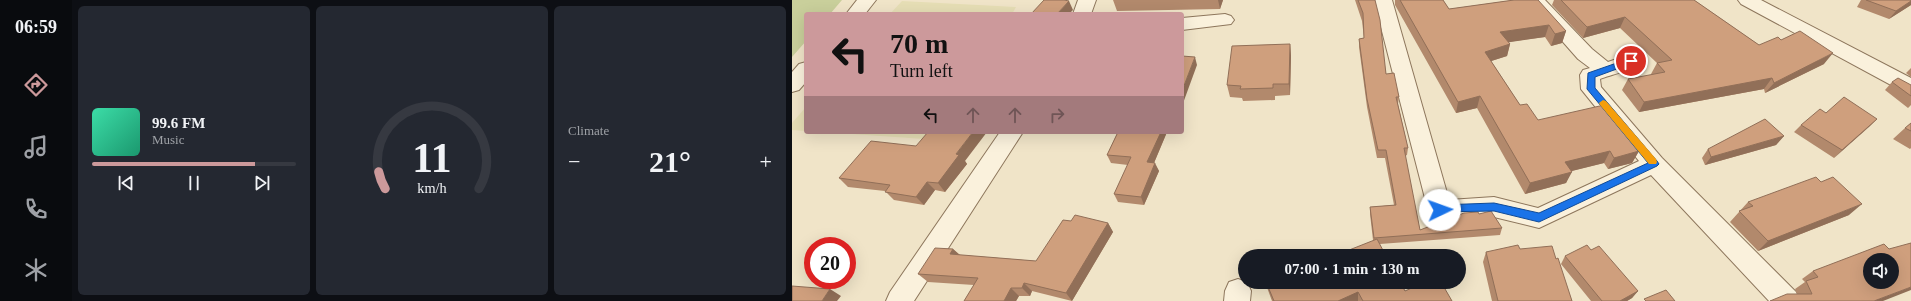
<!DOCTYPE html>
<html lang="en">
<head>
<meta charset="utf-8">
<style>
	:root { --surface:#171b24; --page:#242831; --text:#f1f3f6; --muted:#9ea1a6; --line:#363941; --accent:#cc999b }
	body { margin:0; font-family:Georgia,serif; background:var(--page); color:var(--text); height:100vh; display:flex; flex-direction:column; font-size:15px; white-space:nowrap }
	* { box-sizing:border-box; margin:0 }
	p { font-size:13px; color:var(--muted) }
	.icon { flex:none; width:22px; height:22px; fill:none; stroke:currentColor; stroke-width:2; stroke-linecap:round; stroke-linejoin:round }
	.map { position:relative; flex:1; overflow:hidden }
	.sheet { display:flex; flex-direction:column; gap:6px; padding:6px; background:#0d0f14; width:720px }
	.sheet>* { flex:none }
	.top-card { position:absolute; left:12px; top:12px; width:380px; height:122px; border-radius:4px; box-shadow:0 4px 16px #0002; background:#cc999b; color:#111; overflow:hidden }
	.fabs { position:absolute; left:1071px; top:253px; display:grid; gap:8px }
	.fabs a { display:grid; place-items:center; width:36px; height:36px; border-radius:50%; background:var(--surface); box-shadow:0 4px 16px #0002; font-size:20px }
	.speed { position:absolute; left:12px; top:237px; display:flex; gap:8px; font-size:20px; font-weight:700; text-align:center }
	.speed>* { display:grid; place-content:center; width:52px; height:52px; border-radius:50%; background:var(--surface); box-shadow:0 4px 16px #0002; line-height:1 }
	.speed .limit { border:6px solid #d22; background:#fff; color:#111 }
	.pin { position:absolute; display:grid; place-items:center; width:34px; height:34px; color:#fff; margin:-17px; border:2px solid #fff; border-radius:50%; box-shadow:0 1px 4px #0007 }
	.me { position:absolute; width:44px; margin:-22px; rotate:87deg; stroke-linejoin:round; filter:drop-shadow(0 0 3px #0008) }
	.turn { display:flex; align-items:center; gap:14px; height:84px; padding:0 20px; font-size:18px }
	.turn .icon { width:52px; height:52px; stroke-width:2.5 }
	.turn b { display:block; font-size:28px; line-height:34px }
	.lanes { display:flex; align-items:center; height:38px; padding:0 20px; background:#0003; justify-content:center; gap:20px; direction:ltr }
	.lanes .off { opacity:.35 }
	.big { font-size:30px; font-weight:600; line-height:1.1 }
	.sheet .card { flex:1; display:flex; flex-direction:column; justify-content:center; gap:6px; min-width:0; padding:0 14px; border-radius:6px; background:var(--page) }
	.sheet .dial { align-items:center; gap:0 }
	.dial svg { height:104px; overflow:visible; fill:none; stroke:var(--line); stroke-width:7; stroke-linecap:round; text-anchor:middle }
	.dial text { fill:var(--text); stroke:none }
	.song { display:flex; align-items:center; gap:12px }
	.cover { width:48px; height:48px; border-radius:6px; background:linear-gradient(135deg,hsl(160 70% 55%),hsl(160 70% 35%)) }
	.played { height:4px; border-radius:2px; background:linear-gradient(90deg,var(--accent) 80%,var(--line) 80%) }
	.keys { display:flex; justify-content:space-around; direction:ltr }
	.heat { display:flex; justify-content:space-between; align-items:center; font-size:22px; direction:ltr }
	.sheet .tiles { flex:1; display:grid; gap:6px; grid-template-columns:repeat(3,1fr) }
	.trip { position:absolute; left:446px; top:249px; width:228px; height:40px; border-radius:20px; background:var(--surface); box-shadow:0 4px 16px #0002; font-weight:600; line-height:40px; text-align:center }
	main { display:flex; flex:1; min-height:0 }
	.dock { display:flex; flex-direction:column; width:72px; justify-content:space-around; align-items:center; background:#090b0e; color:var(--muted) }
	.dock .icon { width:28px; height:28px }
	.dock .selected { color:var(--accent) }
	.dock b { font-size:18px; color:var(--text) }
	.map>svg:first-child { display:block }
	.farmland { fill:#e6deb5 }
	.green { fill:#c9cf9b }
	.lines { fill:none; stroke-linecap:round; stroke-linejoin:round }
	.minor-casing { stroke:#8d765c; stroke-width:2 }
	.minor { fill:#faf1dc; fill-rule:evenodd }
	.wall { fill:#b2896c }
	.shaded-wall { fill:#916f58 }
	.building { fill:#cf9f7d; stroke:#916f58; fill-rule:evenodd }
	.route { fill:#1a73e8; stroke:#114b97 }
	.slow { fill:#f59e0b }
</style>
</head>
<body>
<main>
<nav class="dock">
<b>06:59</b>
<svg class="icon selected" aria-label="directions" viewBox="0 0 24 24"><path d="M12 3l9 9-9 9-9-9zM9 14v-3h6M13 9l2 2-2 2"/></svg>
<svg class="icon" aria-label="music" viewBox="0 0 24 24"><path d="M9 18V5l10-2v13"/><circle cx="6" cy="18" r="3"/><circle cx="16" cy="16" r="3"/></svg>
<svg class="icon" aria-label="phone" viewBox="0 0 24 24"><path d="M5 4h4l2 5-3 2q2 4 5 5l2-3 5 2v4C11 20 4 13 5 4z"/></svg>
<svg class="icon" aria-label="climate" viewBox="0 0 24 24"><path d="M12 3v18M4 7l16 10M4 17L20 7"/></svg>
</nav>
<section class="sheet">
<div class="tiles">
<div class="card">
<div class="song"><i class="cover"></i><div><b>99.6 FM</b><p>Music</p></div></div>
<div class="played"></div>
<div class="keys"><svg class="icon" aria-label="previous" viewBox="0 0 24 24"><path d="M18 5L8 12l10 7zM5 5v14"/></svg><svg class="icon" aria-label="pause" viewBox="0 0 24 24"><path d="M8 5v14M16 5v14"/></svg><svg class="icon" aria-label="next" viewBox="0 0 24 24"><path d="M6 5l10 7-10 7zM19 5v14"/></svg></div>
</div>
<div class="card dial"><svg viewBox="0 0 100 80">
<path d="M14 69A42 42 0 1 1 86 69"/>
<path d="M14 69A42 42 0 0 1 9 56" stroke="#cc999b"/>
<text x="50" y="56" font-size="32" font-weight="700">11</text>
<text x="50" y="72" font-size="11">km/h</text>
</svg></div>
<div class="card"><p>Climate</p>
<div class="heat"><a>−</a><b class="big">21°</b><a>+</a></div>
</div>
</div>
</section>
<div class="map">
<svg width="1119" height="301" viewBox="0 0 1119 301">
	<rect width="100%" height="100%" fill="#f0e4c8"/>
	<path class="farmland" d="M110 1 224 7 220 14H98Z
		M14 107V131L0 130V123Z
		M31 132H137L132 139Z"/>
	<path class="green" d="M0 0H50L38 14H14V41L0 57Z"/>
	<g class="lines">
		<g class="minor-casing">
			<path id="minor" d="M65 0H84L73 14H54Z
				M286 0H304L299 14H281Z
				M582 0H600L657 200 702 197 746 208 847 161 789 89 788 75 791 70 798 68 786 59 734 0H753L800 49 816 62 839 54 846 56 849 61C843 70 818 75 808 79L809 87 870 158 1004 292 1008 301H977L859 175 747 228 702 217 648 220 640 217 636 210Z
				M946 0H969L1119 78V94L1112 92 949 4Z
				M433 14 439 16 442 20 439 24 390 30V18Z
				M14 62V82L7 90 0 92V72L7 64Z
				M208 132H231L122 301H94L98 292Z
				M446 279 455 282 459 291 458 301H432L433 291 437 282Z"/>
		</g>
		<use href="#minor" class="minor"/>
	</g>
	<path class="wall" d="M321 0H431L428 9 325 11Z
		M563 0H583L594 74 607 97 606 104 616 148 615 155 613 156 628 230 687 214 710 228 708 235 588 244 581 240 578 214V207L602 205 593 158H585L575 107 567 47V39L572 38 570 21Z
		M603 0H651L657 9 722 0 774 31 770 43 759 46 753 37 716 42 718 44 715 56 699 61 728 105 746 120 847 151 840 163 816 169 812 163 779 171 774 183 733 194 685 108 664 113 603 5Z
		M762 0H902L967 45 989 40 1032 64 973 93 972 89 847 112 830 90 836 79 860 75 859 74 865 63 828 28 791 38 760 5Z
		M1069 0H1119V5L1097 19 1065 7Z
		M498 44 499 56 498 95 483 96V100L451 101 450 98 438 97 435 85Z
		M1119 68V77L1114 73Z
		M1100 82 1119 85V105L1116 108 1093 90Z
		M1034 113 1085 119 1042 158 1002 132 1009 125Z
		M1119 123V148L1118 149 1101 139 1113 128Z
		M326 132H375L362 163 367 171 352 205 326 202 322 194 336 165 319 163 315 155Z
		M992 136 984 145 913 165 910 158 916 149Z
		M124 146 173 161 175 164 153 192 143 190 132 205 102 200 93 191 56 187 47 178Z
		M956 202 1057 215 966 251 938 222Z
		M279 221 316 223 321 232 280 301 240 291 238 296H227L224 301H172L182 285 136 282 126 274 161 249 168 255 244 261Z
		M728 249 764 259 780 301H700L691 262 694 252Z
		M799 250 846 291 840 298 835 301H799L769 264 773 256Z
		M1021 271 1091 301 1005 294 1003 289 1013 282 1010 279Z
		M473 282H608L613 291 660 301H480Z"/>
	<path class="shaded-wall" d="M426 0H431L428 9Z
		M277 1 281 10 277 14H265Z
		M1119 1V5L1097 19 1104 11Z
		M833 17 828 28 791 38 795 27Z
		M757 25 753 37 705 44 708 32Z
		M774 31 770 43 759 46 763 34Z
		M498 44 499 56 498 95 497 84Z
		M718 44 715 56 690 64 693 52Z
		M1041 53 1032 64 973 93 982 83Z
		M403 57 405 65 390 106V91Z
		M980 78 972 89 847 112 852 102Z
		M688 96 685 108 664 113 666 102Z
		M1085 119 1077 127 1042 158 1050 150Z
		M181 132H195L173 161 175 164 153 192 146 183 164 154Z
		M369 132H375L359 170 355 162Z
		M992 136 984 145 913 165 919 157Z
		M818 151 812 163 768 174 773 162Z
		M847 151 840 163 816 169 822 158Z
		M363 163 367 171 352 205 349 197Z
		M780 172 774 183 733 194 738 183Z
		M135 182 143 190 132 205 124 197Z
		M1070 204 1057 215 966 251 976 241Z
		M316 223 321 232 280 301 274 293Z
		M161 249 170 257 158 254Z
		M232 283 240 291 238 296 230 288Z
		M1119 287V290L1091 301H1082Z
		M219 288 227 296 224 301H212Z
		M38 289 49 296 45 301H30Z
		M846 291 840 298 835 301H828Z
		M566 292V301H546Z"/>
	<path class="building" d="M252 0H272L277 1 265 14H239Z
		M566 0H583L588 20 594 74 602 73 603 78 607 97H604L616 148H612L628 230 672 213 686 212 687 214 699 211 710 228 582 238 578 207 604 205 594 150H586L575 99 567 39 572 38 571 13Z
		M608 0H651L657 9 722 0H746L774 31 763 34 757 25 708 32 718 44 693 52 728 105 735 104 746 120 812 105 847 151 822 158 818 151 773 162 780 172 738 183 688 96 666 102Z
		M769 0H902L967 45 986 37 989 40 1008 31 1041 53 982 83 980 78 852 102 836 79 873 72 865 63 880 60 833 17 795 27Z
		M1074 0H1119V1L1104 11Z
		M498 44 497 84H481V88L448 89 449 86 435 85 440 46Z
		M390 56 403 57 390 91Z
		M1106 78 1119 85V96L1100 82Z
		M1052 97 1085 119 1050 150 1009 125 1028 109 1034 113Z
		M973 119 992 136 919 157 916 149Z
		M1119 123V131L1113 128Z
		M136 132H181L164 154 167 155 146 183 135 182 124 197 93 192 98 185 47 178 79 141 124 146Z
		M326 132H369L355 162 363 163 349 197 322 194 339 157 315 155Z
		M1024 177 1029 182 1041 177 1070 204 976 241 947 211 961 206 956 202Z
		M283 215 316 223 274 293 232 283 230 288H219L212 301H172L186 278 126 274 143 248 161 249 158 254 244 261 271 220 279 221Z
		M585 239 594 256H542Z
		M1119 243V287L1082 301H978L995 294H1020L1014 281 1026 277 1021 271 1092 244 1097 249ZM1078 260H1100V282H1078Z
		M726 245 728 249 760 246 764 259 766 258 780 301H706L694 252Z
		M795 245 799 250 807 246 846 291 828 301H810L773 256Z
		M513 250 516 256H499Z
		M474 282H608L613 291 633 282H649L660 301H571L566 292 546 301H482Z
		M0 286 38 289 30 301H0Z
		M874 290 883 301H854L852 299Z"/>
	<path class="route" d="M839 58 841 59V63L803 77V88L865 161 867 164 865 166 747 222 702 211 645 212 643 210 645 207 648 205 702 203 747 213 856 163 795 89 796 73Z"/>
	<path class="slow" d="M811 100 814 101 864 159 865 162 864 164H857L808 105 807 103Z"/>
</svg>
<div class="fabs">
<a><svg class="icon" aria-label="sound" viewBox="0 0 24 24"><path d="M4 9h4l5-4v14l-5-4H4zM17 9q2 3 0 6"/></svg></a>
</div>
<div class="speed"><div class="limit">20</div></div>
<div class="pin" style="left:839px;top:61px;background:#d93025"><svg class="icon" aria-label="arrive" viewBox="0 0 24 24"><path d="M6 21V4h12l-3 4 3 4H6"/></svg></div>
<svg class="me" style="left:648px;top:210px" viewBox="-20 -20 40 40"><circle r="19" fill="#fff"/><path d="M0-13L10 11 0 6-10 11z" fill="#1a73e8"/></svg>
<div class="trip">07:00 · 1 min · 130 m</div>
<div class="top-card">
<div class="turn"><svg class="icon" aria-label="left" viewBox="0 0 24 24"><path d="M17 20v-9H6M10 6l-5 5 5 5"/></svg><div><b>70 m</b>Turn left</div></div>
<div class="lanes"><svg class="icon" aria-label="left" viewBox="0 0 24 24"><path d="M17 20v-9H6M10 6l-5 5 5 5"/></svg><svg class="icon off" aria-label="ahead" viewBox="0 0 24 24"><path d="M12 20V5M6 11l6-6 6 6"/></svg><svg class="icon off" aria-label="ahead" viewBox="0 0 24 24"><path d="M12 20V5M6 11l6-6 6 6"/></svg><svg class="icon off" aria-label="right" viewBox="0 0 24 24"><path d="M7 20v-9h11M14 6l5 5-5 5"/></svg></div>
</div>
</div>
</main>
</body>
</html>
